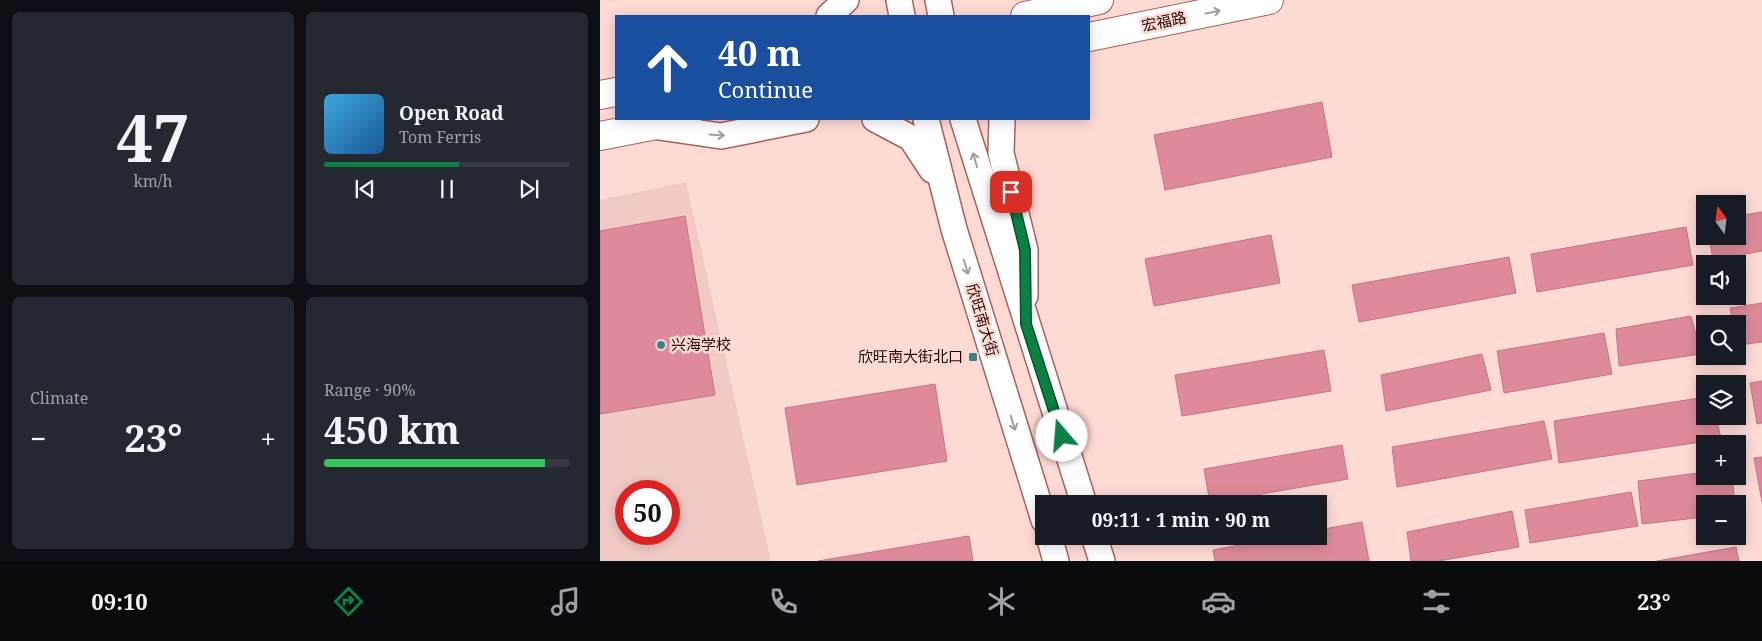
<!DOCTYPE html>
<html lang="en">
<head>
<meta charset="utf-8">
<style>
	:root { --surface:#171b24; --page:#242831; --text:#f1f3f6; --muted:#9ea1a6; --line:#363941; --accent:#0b8043 }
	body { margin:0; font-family:"Noto Serif","Noto Sans SC",serif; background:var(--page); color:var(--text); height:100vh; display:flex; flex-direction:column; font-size:19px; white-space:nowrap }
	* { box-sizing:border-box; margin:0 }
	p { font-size:16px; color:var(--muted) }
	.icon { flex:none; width:28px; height:28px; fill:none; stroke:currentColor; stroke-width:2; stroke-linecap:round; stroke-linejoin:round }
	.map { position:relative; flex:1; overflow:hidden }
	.side { display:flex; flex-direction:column; gap:12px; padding:12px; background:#0d0f14; width:600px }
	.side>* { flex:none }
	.top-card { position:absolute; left:15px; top:15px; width:475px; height:105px; border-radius:0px; box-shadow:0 2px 12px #0003; background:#1a4fa0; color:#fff; overflow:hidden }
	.needle { width:32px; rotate:346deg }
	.controls { position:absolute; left:1096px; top:195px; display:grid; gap:10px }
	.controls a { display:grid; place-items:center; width:50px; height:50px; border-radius:0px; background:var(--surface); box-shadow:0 2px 12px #0003; font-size:25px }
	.speed { position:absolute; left:15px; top:480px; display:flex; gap:10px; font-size:25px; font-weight:700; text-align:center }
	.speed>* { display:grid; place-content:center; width:65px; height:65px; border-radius:50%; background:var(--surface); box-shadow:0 2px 12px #0003; line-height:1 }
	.speed .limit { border:8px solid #d22; background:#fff; color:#111 }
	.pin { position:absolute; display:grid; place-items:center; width:42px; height:42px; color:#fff; margin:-21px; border-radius:10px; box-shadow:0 2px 8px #0006 }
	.me { position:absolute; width:55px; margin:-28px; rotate:342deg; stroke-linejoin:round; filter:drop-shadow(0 0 4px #0008) }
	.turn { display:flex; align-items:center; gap:18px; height:105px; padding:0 20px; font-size:22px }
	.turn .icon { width:65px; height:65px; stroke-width:2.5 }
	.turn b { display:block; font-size:35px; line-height:42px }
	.big { font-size:38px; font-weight:700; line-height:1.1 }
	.side .tile { flex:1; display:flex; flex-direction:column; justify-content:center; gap:8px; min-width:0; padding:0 18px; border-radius:8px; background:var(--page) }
	.side .dial { align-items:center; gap:0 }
	.dial b { font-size:65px; line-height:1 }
	.song { display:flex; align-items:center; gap:15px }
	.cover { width:60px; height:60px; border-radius:8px; background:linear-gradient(135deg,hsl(200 70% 55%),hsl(210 70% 35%)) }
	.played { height:5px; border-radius:2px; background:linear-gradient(90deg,var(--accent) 55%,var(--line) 55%) }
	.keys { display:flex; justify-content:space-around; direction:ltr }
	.heat { display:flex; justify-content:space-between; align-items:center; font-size:28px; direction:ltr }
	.charge { height:8px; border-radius:4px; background:linear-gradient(90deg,#34c759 90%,var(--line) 0) }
	.side .tiles { flex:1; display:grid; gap:12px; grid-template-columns:repeat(2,1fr) }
	.trip { position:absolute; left:435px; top:495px; width:292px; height:50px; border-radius:0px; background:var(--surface); box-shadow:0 2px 12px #0003; font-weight:700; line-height:50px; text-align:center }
	.dock { display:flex; height:80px; justify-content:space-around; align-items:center; background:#090b0e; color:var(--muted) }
	.dock .icon { width:35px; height:35px }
	.dock .on { color:var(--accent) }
	.dock b { font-size:22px; color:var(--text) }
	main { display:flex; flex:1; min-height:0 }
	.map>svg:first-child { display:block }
	.built { fill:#f1cac5; fill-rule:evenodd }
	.building { fill:#de8a9b; stroke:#c57486 }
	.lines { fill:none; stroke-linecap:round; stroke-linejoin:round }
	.secondary-casing { stroke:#ae6058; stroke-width:28 }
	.primary-casing { stroke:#ae6058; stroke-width:30 }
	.secondary { stroke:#fff; stroke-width:25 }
	.primary { stroke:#fff; stroke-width:28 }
	.oneway { stroke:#a89c9b }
	.route-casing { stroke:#07532c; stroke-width:12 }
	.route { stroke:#0b8043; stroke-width:9 }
	.poi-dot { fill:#3b828b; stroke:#fedad5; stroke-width:2 }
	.labels { text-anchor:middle; stroke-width:5; stroke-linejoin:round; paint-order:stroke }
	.street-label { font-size:15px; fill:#250706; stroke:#fedad5 }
	.poi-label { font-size:15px; fill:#250706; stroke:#fedad5; text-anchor:start }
</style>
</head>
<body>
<main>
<section class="side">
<div class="tiles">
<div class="tile dial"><b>47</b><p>km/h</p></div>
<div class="tile">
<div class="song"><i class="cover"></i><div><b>Open Road</b><p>Tom Ferris</p></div></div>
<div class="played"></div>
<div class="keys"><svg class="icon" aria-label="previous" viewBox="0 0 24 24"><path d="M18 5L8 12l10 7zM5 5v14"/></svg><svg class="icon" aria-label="pause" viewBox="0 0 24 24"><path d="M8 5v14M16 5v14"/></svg><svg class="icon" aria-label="next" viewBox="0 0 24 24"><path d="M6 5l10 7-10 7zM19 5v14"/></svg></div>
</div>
<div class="tile"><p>Climate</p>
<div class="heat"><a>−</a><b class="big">23°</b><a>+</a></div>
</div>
<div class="tile"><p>Range · 90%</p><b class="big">450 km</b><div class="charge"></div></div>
</div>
</section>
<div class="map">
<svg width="1162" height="561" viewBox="0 0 1162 561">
	<rect width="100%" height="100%" fill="#fedad5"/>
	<path class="built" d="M86 182 171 561H0V200ZM26 491H69V534H26Z"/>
	<path class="building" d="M722 102 732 157 565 190 554 135Z
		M1162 212V251L1113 260 1109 236H1138V216Z
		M85 216 115 395 0 414V231Z
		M1086 227 1093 265 937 292 931 254Z
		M671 235 680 283 554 306 545 259Z
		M909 257 916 293 759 322 752 285Z
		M1162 303V342L1138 345V324H1133L1130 308Z
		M1091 316 1101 354 1019 366 1016 329Z
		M1004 333 1012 374 904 393 897 351Z
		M724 350 731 391 582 416 575 375Z
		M882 354 891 390 786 411 781 375Z
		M1162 381V423L1157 424 1150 383Z
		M335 384 347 461 197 485 185 408Z
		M1105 397V416H1116L1121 439 959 463 954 421Z
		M944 421 952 459 797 487 792 447Z
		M742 445 748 479 610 503 604 469Z
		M1162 457V502L1154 458Z
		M1105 472V476H1132L1135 504H1105V517L1042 524 1038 481Z
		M1031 492 1038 526 930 543 925 510Z
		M912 511 919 547 839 561H811L807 532Z
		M762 522 769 561H615L613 550 687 536H719V530Z
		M369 536 373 561H218Z
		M1136 547 1139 561H1057Z"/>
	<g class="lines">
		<g class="secondary-casing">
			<path id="secondary" d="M299 0 302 16
				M338 0 341 16
				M229 16 246 0
				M275 119 311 138 332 170
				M326 119 354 229 444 520
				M363 119 484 504
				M402 119 401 153 425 250V296
				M59 127 121 136 206 119
				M449 536 456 561
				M494 536 502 561"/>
		</g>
		<g class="primary-casing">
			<path id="primary" d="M425 16 499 0
				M489 37 669 0
				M0 95 16 92
				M0 136 87 119"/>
		</g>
		<use href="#secondary" class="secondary"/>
		<use href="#primary" class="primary"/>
	</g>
	<defs><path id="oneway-shaft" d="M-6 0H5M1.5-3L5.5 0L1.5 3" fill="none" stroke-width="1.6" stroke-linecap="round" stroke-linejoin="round" transform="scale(1.25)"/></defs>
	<g class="oneway">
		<use href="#oneway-shaft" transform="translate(613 12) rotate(-12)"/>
		<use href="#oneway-shaft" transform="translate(117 135) rotate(4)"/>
		<use href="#oneway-shaft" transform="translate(375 160) rotate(-107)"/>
		<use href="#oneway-shaft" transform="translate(366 267) rotate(73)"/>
		<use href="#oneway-shaft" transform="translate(413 423) rotate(73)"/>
	</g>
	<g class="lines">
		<g class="route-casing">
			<path id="route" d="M411 192 425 250 426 324 462 436"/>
		</g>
		<use href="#route" class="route"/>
	</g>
	<g class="poi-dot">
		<circle cx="61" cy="345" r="5"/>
		<rect x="368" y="352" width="10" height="10" rx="2.5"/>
	</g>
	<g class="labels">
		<g class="street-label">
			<text transform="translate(564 22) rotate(-12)" y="5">宏福路</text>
			<text transform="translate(382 320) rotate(73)" y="5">欣旺南大街</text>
		</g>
		<g class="poi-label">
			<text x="71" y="350">兴海学校</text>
			<text x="363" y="362" text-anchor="end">欣旺南大街北口</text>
		</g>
	</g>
</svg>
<div class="controls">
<a><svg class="needle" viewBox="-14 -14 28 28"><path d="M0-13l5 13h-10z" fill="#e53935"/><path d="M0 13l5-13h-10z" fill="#9ea1a6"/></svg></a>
<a><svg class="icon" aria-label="sound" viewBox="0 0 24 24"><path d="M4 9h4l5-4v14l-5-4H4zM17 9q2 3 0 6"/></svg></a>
<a><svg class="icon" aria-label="search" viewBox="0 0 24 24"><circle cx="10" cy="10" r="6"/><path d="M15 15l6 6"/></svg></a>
<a><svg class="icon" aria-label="layers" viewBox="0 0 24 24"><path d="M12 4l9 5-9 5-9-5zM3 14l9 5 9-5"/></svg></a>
<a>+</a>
<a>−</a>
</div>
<div class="speed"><div class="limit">50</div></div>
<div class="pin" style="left:411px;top:192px;background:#d93025"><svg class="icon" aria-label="arrive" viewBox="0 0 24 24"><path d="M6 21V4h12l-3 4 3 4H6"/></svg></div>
<svg class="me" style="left:462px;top:436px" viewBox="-20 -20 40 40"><circle r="19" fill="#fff"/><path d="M0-13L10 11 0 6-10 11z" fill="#0b8043"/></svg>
<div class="trip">09:11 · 1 min · 90 m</div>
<div class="top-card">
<div class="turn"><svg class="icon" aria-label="ahead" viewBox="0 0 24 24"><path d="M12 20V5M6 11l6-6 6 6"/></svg><div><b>40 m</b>Continue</div></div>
</div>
</div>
</main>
<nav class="dock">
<b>09:10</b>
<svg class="icon on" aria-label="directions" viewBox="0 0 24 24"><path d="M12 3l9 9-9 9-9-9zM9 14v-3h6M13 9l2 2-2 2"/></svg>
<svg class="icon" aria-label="music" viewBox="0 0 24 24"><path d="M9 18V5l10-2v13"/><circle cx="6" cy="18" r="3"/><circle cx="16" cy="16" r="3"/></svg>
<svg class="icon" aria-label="phone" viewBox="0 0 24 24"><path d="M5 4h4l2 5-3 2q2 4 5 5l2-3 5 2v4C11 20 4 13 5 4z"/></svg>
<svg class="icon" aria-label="climate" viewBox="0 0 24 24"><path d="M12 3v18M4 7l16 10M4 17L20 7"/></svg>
<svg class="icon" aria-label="car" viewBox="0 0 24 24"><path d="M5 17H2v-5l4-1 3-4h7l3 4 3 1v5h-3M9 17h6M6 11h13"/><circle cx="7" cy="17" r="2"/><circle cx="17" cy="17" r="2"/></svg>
<svg class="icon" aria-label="filters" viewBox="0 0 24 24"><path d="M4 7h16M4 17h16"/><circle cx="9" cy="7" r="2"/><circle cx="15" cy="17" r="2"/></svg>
<b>23°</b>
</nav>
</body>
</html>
